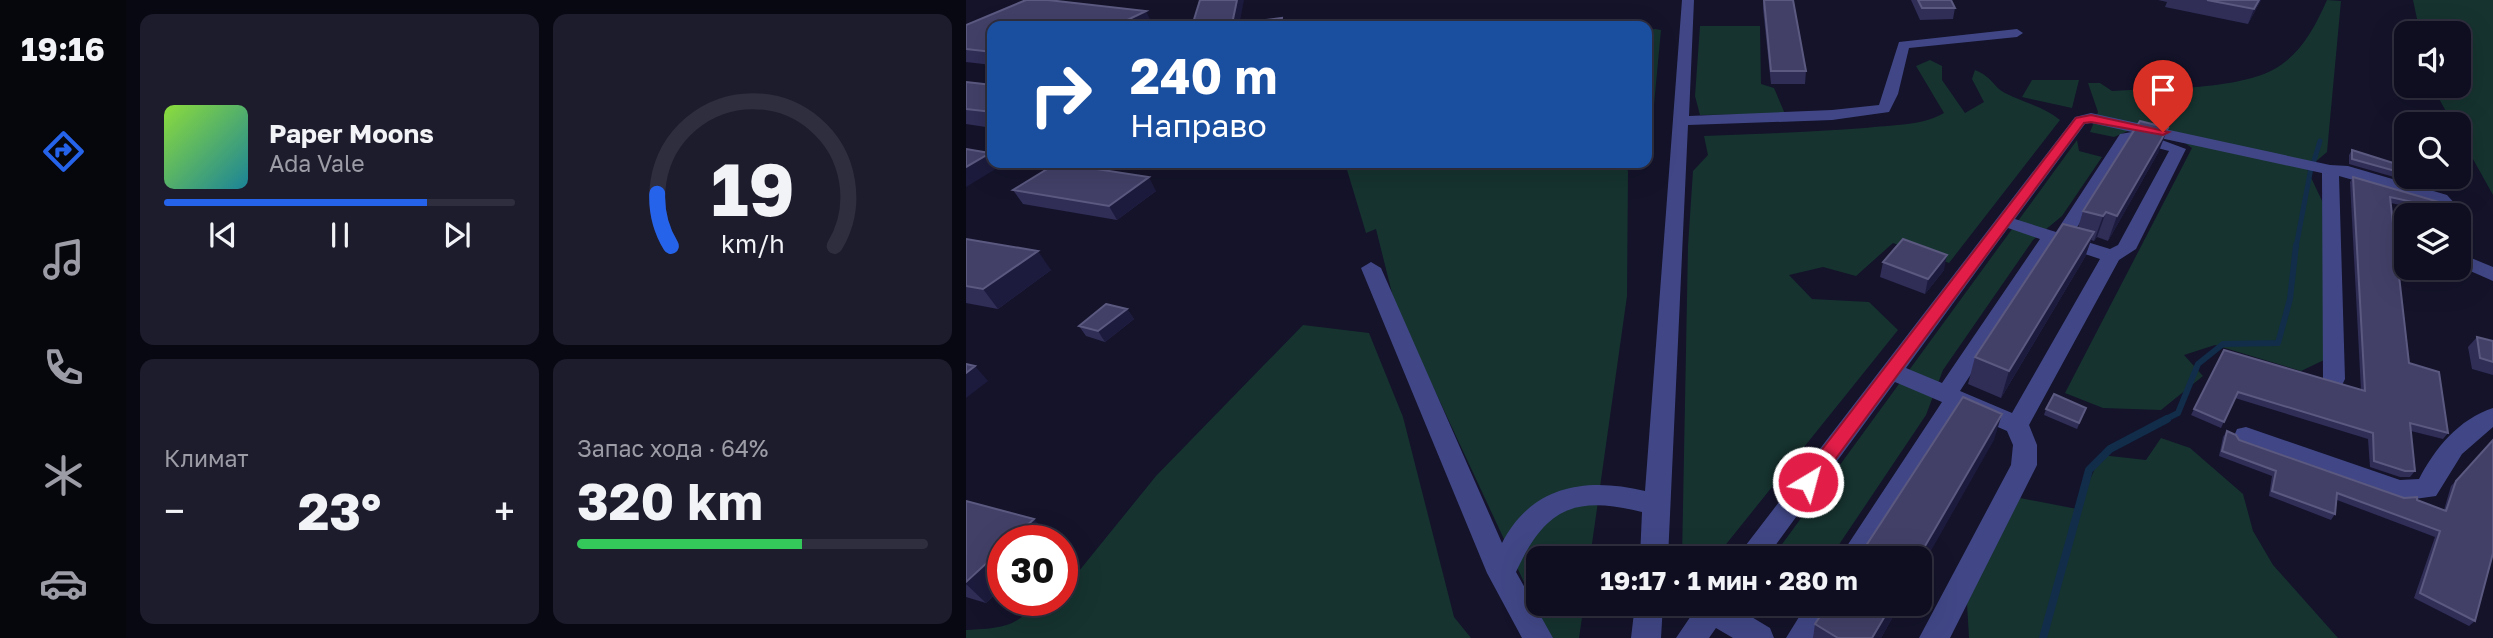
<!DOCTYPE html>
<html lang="ru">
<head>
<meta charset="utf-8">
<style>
	:root { --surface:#0f0e20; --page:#1d1c2d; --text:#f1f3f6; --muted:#9b9ca5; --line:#2f2e3e; --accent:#2563eb }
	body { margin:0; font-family:"Golos Text",sans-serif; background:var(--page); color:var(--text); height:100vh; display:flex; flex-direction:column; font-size:26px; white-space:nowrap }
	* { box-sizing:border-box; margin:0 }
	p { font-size:23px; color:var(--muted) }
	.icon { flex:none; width:38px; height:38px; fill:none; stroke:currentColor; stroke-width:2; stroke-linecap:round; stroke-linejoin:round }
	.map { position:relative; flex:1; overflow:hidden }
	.side { display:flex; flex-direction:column; gap:14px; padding:14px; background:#080812; width:840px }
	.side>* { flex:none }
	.top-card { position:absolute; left:21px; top:21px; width:665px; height:147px; border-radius:14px; box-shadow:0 7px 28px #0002,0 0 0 2px var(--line); background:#1a4fa0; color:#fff; overflow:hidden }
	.controls { position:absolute; left:1428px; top:21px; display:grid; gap:14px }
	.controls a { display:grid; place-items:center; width:77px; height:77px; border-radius:14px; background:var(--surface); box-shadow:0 7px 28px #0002,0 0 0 2px var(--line); font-size:35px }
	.speed { position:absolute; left:21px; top:525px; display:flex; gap:14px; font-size:35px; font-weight:700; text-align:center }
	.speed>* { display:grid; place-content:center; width:91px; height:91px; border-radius:50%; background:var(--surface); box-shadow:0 7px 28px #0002,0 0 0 2px var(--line); line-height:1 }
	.speed .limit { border:10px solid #d22; background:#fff; color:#111 }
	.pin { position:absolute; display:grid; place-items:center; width:60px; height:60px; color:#fff; margin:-72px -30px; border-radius:50% 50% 50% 0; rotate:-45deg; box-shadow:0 0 7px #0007 }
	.pin .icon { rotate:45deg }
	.me { position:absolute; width:77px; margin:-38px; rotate:37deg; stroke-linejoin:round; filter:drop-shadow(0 0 5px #0008) }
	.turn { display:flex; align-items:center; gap:24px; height:147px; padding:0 28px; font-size:32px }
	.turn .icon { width:91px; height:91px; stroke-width:2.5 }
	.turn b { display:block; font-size:49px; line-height:60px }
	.big { font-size:52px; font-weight:700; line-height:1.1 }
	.side .tile { flex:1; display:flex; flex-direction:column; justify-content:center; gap:10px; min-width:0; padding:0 24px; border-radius:14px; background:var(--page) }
	.side .dial { align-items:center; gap:0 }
	.dial svg { height:182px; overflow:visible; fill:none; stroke:var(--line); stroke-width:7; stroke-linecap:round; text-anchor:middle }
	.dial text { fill:var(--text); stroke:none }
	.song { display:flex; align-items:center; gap:21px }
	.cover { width:84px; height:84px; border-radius:10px; background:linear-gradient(135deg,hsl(90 70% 55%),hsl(190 70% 35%)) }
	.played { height:7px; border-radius:4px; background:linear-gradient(90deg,var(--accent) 75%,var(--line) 75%) }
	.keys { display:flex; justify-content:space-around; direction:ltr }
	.heat { display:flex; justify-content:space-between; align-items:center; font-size:38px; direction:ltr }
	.charge { height:10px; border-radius:5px; background:linear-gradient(90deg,#34c759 64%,var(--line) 0) }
	.side .tiles { flex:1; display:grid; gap:14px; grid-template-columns:repeat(2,1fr) }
	.trip { position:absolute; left:560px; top:546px; width:406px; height:70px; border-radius:14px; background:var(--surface); box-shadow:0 7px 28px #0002,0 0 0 2px var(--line); font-weight:700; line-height:70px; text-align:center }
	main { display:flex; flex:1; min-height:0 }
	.tabs { display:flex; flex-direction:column; width:126px; justify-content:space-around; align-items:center; background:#06060d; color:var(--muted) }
	.tabs .icon { width:49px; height:49px }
	.tabs .selected { color:var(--accent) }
	.tabs b { font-size:32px; color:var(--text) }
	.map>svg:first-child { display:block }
	.green { fill:#16332f }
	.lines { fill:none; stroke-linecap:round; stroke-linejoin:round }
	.stream-far2 { stroke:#112d4a; stroke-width:5 }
	.stream-far1 { stroke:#112d4a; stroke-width:6 }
	.stream { stroke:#112d4a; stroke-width:8 }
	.minor { fill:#414786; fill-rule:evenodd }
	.wall { fill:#302d57 }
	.shaded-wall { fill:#1d1b3d }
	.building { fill:#434068; stroke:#5b5980; stroke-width:2 }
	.route { fill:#e11d48; stroke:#92132f; stroke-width:2 }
</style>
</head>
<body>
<main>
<nav class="tabs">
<b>19:16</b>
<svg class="icon selected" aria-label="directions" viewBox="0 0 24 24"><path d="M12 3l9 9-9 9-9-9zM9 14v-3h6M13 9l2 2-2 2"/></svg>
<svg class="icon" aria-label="music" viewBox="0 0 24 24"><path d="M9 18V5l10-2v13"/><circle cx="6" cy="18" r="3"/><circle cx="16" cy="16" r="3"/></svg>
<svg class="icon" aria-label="phone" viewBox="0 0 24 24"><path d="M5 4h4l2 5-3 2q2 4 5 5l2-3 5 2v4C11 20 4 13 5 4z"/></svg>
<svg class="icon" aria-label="climate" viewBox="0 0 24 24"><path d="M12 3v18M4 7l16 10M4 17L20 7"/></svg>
<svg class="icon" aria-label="car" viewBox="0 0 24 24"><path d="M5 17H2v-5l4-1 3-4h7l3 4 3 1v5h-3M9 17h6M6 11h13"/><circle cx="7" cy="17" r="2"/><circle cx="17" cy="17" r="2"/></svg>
</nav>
<section class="side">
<div class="tiles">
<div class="tile">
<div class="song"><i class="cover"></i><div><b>Paper Moons</b><p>Ada Vale</p></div></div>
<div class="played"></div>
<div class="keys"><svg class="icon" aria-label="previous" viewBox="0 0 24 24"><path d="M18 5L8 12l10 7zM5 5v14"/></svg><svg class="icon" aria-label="pause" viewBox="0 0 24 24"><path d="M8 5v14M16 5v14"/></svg><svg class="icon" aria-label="next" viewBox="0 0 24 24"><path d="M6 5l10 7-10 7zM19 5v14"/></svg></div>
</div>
<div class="tile dial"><svg viewBox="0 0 100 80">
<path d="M14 69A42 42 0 1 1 86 69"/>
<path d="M14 69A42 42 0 0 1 8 46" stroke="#2563eb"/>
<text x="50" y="56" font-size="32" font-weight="700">19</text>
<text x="50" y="72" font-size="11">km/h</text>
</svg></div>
<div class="tile"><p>Климат</p>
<div class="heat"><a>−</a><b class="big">23°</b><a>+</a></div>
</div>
<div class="tile"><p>Запас хода · 64%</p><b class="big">320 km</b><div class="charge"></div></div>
</div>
</section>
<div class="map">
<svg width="1527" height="638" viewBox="0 0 1527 638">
	<rect width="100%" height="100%" fill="#14132a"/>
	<path class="green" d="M1361 0 1375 1 1361 152 1341 169 1358 205V360L1335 371 1249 345 1218 355 1237 376 1195 410 1137 408 1099 393 1226 148 1219 143 1162 131 1148 137 1124 132 1132 112 1122 83H1134L1146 91C1191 88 1279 91 1315 65 1337 50 1351 23 1361 0Z
		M1447 0H1527V195L1493 134V124H1487L1466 86H1493V33H1454Z
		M734 26H794L795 84 808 88 819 114 734 115 729 96Z
		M689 29 695 30 685 137 681 138V30Z
		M964 60 976 66V80L999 113 1018 102 1006 79 1009 70C1028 78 1027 87 1039 93 1058 103 1077 106 1094 120L983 263 927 243 890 276 857 267 823 275 846 299 903 302 932 330 749 558H716L722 246 727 171 742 155 738 136C792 134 846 132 899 128 924 125 956 126 978 113L950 66Z
		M1066 80H1113L1106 108 1056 97Z
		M1111 140 1113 151 1136 157 1096 216 1067 240 977 370 960 415 864 558H806Z
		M379 163H657L662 171 661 296 624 558H572V604H618L613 638H584L429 305 410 229 400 233Z
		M337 325 403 333 437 417 488 617 505 638H0V630C15 629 32 629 46 623 71 611 63 600 96 600V584L113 571 190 476Z
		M1195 438 1224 448 1277 494 1287 531 1307 565 1372 638H1003L1001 603 1054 498 1111 509 1135 455 1180 460Z"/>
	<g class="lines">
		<path class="stream-far2" d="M1347 164 1354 141
			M1330 247 1345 168"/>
		<path class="stream-far1" d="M1198 420 1212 413 1232 364 1257 344 1312 343 1324 299 1330 245"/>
		<path class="stream" d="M1077 638 1123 470 1144 449 1201 419"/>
		<path class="minor" d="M716 0H728L723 116 866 110 913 105 933 42 1051 29 1057 33 1051 37 943 48 932 94 923 112 866 120 722 125 702 558H674L676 512C607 495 579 509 550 572L587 638H556L521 573 395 268 405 262 415 268 536 543C566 485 620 477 679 491Z
			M1125 113 1364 165 1382 166 1481 195 1491 206V215H1473V207L1469 203 1373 176 1379 379 1376 385H1360L1357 379 1356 173 1185 136 1220 149 1170 249 1153 260 1063 425 1071 445V465L984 638H953L1045 465 1047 445 1041 431 995 411 902 558H873L976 402 929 382 800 558H770L1109 117ZM1125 123 1166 132 1154 134 1090 232 1049 219 1119 124ZM1165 141 1203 151 1152 245 1144 249 1105 237ZM1042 228 1074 239 976 383 940 368ZM1089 244 1134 259 1046 413 994 391Z
			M1493 253 1527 267V281L1493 266Z
			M1527 408V427L1496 454 1470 496 1434 501 1271 443 1268 436 1271 429 1280 427 1434 480 1453 479C1469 448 1493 419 1527 408Z
			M669 604H697L695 638H665Z
			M733 604H764L804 628 808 638H767L750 628 743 638H710Z
			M841 604H873L852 638H820Z"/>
	</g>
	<path class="wall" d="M797 0 840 71 839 84H805L797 9Z
		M945 0H985L989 8 987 19 954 20Z
		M1192 0H1295L1282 24 1199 7 1201 2Z
		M0 25H187L184 26H26V65L0 62Z
		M0 82 26 85V128L0 124Z
		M1386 150 1440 167V177H1468L1469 183 1466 188 1383 164V155Z
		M1193 151 1142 241 1131 237 1128 241 1125 240 1119 257 1035 398 1002 384 1009 357 1112 228 1117 211Z
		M1387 177 1474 208 1470 213 1425 203 1443 363 1482 433 1477 439 1445 431 1449 471 1444 477H1434L1404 467 1402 439 1269 398 1255 428 1225 415 1258 350 1395 390 1384 182Z
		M47 190 190 191 151 220 57 204Z
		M0 239 85 270 32 309 0 303Z
		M917 262 978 270 959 294 914 277Z
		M161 309 168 319 139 342 120 336 113 326Z
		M1511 337 1527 341V375L1506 369 1502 347Z
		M1120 408 1111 429 1078 415 1080 409Z
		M1261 431 1273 440 1438 498 1451 500 1478 510 1485 486 1527 440 1509 621 1503 626 1448 598 1469 537 1371 500 1369 514 1365 520 1303 496 1306 476 1253 456 1257 437Z
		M0 501 85 539 20 603 0 597Z
		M862 604H934L915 638H847L849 624Z"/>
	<path class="shaded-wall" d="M271 0H278L273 26 266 24Z
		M1293 0H1295L1282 24 1288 9Z
		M180 11 187 25 184 26H149Z
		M1202 128 1193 151 1142 241 1151 216Z
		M24 153 26 156V163H31L33 167 0 187V167Z
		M183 177 190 191 151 220 143 206Z
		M1140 212 1131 237 1128 241 1137 216Z
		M1128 232 1119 257 1035 398 1043 371Z
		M72 251 85 270 32 309 17 289Z
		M981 255 978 270 959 294 962 279Z
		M161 309 168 319 139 342 132 331Z
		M9 366 22 381 0 398V373Z
		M1036 414 1028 440 954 570V558H952Z
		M68 519 85 539 83 541H44Z
		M37 548V586L20 603 0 584V582Z
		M926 604H934L915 638H906Z"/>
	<path class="building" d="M60 0H82L180 11 149 26H26V52L0 49V25Z
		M234 0H271L266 24 316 18 315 26H226Z
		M798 0H827L840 71H805Z
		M952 0H985L989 8H956Z
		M1241 0H1293L1288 9Z
		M0 82 26 85V112L0 109Z
		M1174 121 1202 128 1151 216 1140 212 1137 216 1117 211Z
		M0 149 24 153 0 167Z
		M1386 150 1440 167V174L1386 159Z
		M91 163 183 177 143 206 47 190Z
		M1387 177 1473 202 1474 208 1424 197 1443 363 1473 372 1482 433 1444 423 1449 471H1439L1408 461 1407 433 1272 392 1258 422 1228 409 1258 350 1399 391Z
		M1448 177H1468L1469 183Z
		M1097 224 1128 232 1043 371 1009 357Z
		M0 239 72 251 17 289 0 286Z
		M937 239 981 255 962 279 917 262Z
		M140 304 161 309 132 331 113 326Z
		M1511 337 1527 341V362L1514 358Z
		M0 364 9 366 0 373Z
		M1088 394 1120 408 1113 423 1080 409Z
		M997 397 1036 414 952 558H892Z
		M1261 431 1270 435 1273 440 1438 498 1451 497V500L1480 511 1490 481 1527 440V553L1509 621 1454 593 1474 531 1371 493 1369 514 1306 491 1310 471 1256 451Z
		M0 501 68 519 44 541H37V548L0 582Z
		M862 604H926L906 638H872L849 624Z"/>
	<path class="route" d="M1125 115 1203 132 1197 135 1125 122 1118 123 848 488H835L832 482 835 477 1110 118Z"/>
</svg>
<div class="controls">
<a><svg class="icon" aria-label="sound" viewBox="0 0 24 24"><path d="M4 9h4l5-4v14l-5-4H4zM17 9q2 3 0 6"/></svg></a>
<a><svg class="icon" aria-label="search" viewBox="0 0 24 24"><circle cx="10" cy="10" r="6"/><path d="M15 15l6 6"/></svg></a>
<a><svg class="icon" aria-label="layers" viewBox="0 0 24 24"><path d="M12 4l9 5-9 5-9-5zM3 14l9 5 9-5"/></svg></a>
</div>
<div class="speed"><div class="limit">30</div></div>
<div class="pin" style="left:1197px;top:132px;background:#d93025"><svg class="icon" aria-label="arrive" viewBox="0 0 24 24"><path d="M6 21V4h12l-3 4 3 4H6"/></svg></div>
<svg class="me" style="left:842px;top:482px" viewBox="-20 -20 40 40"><circle r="17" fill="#e11d48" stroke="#fff" stroke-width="3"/><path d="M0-11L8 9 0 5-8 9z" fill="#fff"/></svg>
<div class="trip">19:17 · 1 мин · 280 m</div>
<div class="top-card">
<div class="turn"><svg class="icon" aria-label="right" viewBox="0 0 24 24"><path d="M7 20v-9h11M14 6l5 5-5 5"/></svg><div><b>240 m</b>Направо</div></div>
</div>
</div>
</main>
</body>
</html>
